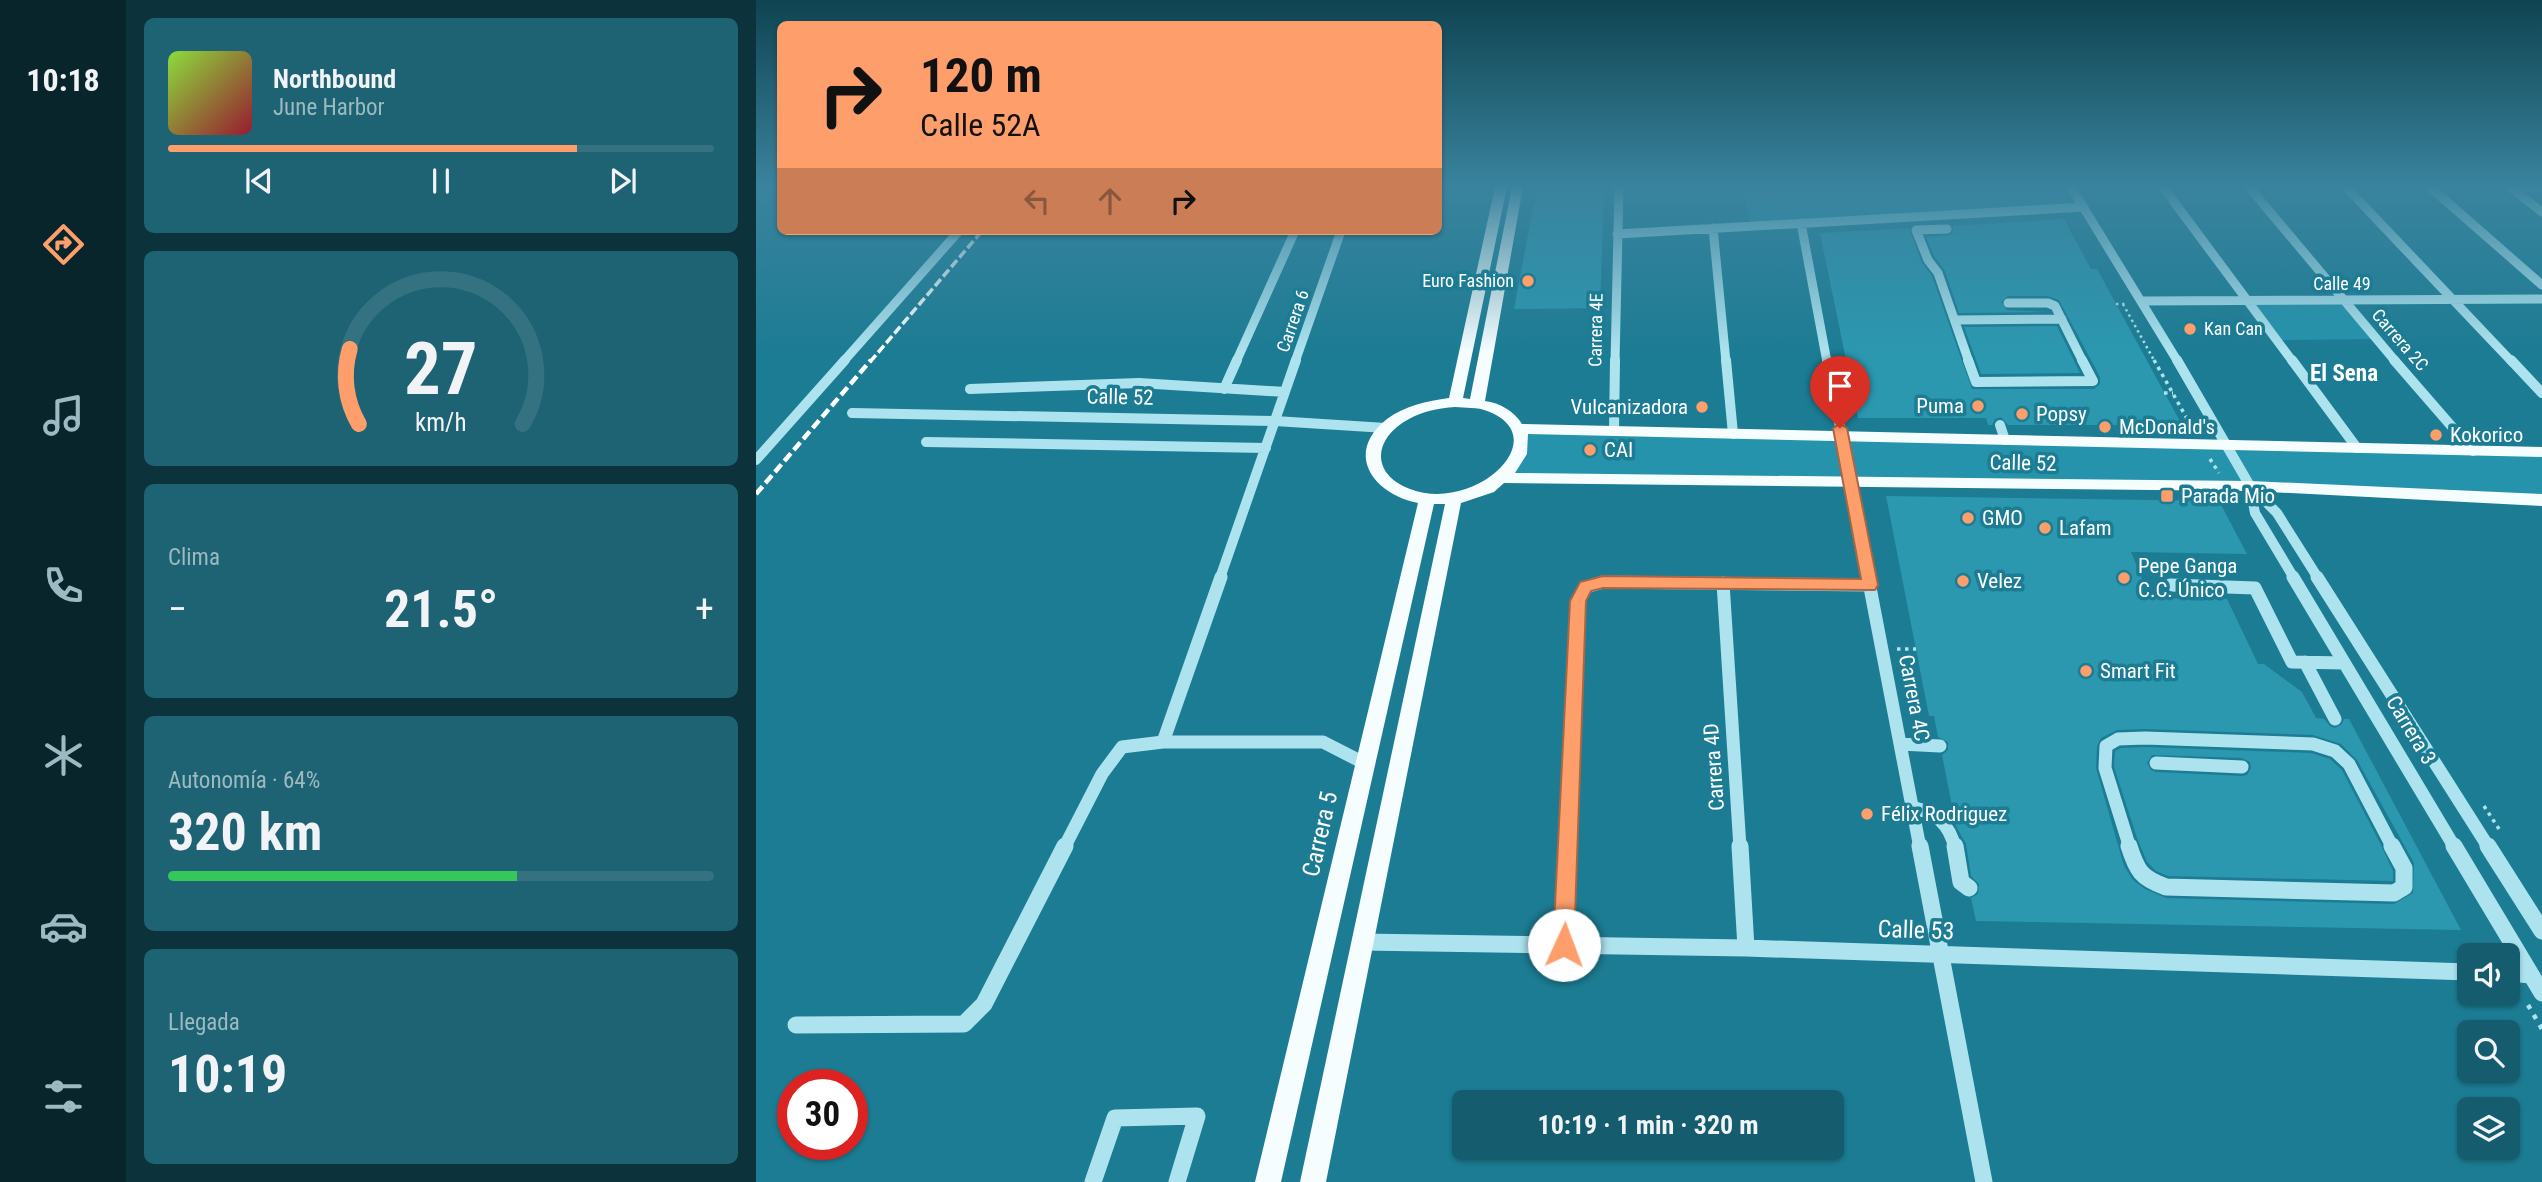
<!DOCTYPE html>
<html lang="es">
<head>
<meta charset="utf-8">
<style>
	:root { --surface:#155d6e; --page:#1e6373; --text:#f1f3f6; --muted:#9dbac2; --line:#347281; --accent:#fe9e6b }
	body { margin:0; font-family:"Roboto Condensed",sans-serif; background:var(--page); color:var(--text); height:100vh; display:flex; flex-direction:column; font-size:26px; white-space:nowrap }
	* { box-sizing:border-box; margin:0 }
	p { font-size:23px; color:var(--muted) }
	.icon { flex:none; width:38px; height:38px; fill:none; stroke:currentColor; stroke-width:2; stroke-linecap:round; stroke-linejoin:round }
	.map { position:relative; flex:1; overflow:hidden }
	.panel { display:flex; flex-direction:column; gap:18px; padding:18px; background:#0c333c; width:630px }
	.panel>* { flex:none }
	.top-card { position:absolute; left:21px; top:21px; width:665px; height:214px; border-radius:10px; box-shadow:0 2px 5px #0004; background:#fe9e6b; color:#111; overflow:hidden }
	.controls { position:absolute; left:1701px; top:943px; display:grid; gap:14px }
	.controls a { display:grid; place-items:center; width:63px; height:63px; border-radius:10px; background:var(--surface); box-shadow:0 2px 5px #0004; font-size:35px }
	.speed { position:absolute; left:21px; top:1069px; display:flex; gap:14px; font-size:35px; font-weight:700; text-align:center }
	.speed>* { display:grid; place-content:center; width:91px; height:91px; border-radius:50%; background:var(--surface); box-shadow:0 2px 5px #0004; line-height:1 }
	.speed .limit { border:10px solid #d22; background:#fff; color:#111 }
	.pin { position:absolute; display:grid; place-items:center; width:60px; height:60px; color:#fff; margin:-72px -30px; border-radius:50% 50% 50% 0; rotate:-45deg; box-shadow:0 0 7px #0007 }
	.pin .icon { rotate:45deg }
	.me { position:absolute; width:77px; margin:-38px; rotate:2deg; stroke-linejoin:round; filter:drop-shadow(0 0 5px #0008) }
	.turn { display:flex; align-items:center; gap:24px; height:147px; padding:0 28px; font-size:32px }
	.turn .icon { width:91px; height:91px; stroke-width:2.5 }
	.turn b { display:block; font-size:49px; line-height:60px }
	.lanes { display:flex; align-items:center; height:66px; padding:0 28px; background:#0003; justify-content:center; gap:35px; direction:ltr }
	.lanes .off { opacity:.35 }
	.big { font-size:52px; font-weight:700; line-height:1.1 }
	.panel .tile { flex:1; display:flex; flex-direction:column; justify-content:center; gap:10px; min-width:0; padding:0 24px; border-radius:10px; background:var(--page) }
	.panel .dial { align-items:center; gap:0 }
	.dial svg { height:182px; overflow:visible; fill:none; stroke:var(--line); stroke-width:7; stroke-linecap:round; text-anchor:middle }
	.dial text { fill:var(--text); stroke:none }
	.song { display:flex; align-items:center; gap:21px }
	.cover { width:84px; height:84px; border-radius:10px; background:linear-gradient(135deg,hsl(90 70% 55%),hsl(350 70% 35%)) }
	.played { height:7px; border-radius:4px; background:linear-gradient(90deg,var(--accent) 75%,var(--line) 75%) }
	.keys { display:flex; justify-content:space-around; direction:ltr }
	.heat { display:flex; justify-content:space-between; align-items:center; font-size:38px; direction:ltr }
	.charge { height:10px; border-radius:5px; background:linear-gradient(90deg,#34c759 64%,var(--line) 0) }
	.trip { position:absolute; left:696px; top:1090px; width:392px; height:70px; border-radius:10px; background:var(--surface); box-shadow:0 2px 5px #0004; font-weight:700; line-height:70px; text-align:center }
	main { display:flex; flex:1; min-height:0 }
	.tabs { display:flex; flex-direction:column; width:126px; justify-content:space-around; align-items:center; background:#08252c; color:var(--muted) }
	.tabs .icon { width:49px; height:49px }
	.tabs .selected { color:var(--accent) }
	.tabs b { font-size:32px; color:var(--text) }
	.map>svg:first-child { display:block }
	.green { fill:#2593ac }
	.building { fill:#2b98b0; fill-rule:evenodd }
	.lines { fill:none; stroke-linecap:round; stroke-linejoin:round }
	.path-far2 { stroke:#ade3ef; stroke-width:2.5; stroke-dasharray:2.5 3.5; stroke-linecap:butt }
	.path-far1 { stroke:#ade3ef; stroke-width:3.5; stroke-dasharray:3.5 4.5; stroke-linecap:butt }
	.path { stroke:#ade3ef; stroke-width:4.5; stroke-dasharray:4.5 7; stroke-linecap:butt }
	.minor-far3 { stroke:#ade3ef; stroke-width:9 }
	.minor-far2 { stroke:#ade3ef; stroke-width:10 }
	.minor-far1 { stroke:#ade3ef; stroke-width:13 }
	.minor { stroke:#ade3ef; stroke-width:17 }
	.major { fill:#f5fdff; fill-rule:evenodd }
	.rail-far1 { stroke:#fff; stroke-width:3.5; stroke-dasharray:9 3.5; stroke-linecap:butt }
	.rail { stroke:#fff; stroke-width:4.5; stroke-dasharray:10 4.5; stroke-linecap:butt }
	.route { fill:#fe9e6b; stroke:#a56746; stroke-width:2 }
	.poi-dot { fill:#fe9e6b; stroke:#1c7c93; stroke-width:2.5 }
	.labels { text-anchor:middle; stroke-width:7; stroke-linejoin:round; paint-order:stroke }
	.far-poi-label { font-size:18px; fill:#fff; stroke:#1c7c93; text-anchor:end }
	.far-street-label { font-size:18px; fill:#fff; stroke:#1c7c93 }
	.street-label { font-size:21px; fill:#fff; stroke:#1c7c93 }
	.poi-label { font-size:21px; fill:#fff; stroke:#1c7c93; text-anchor:start }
	.neighbourhood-label { font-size:23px; font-weight:bold; fill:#fff; stroke:#1c7c93 }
	.near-street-label { font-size:24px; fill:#fff; stroke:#1c7c93 }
</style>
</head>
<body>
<main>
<nav class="tabs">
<b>10:18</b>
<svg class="icon selected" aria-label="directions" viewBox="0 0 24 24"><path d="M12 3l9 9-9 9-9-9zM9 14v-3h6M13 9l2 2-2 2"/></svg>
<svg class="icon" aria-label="music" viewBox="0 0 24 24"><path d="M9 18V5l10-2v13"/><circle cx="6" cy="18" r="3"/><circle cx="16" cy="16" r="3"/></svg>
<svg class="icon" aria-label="phone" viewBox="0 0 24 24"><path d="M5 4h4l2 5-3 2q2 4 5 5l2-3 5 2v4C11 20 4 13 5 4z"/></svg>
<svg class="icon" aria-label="climate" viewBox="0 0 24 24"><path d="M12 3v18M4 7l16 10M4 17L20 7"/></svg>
<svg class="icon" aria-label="car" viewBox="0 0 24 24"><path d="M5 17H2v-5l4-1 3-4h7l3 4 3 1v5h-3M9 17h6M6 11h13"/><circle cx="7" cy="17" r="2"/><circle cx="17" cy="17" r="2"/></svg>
<svg class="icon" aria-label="filters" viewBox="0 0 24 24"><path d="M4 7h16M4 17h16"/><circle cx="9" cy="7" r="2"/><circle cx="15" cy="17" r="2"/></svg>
</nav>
<section class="panel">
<div class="tile">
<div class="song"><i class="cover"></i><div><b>Northbound</b><p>June Harbor</p></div></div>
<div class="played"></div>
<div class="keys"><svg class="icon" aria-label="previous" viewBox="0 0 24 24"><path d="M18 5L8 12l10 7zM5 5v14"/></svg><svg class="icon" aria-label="pause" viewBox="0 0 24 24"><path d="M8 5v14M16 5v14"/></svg><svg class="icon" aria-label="next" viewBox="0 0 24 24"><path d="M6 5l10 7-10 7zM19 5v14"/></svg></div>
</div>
<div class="tile dial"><svg viewBox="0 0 100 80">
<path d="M14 69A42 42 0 1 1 86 69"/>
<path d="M14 69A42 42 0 0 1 10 36" stroke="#fe9e6b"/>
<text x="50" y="56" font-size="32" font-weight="700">27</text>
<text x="50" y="72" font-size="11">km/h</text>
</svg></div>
<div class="tile"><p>Clima</p>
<div class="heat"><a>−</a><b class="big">21.5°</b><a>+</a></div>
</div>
<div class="tile"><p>Autonomía · 64%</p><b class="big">320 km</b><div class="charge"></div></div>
<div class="tile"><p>Llegada</p><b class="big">10:19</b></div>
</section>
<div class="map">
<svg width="1786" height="1182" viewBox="0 0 1786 1182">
	<rect width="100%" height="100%" fill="#1c7c93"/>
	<path class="green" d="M986 187H1315L1328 207 995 225Z
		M1586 300 1620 339 1521 340 1492 301Z
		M762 429 1786 452V500L1494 486 748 478Z"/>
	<path class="building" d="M781 187H848L844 308 758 309Z
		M1308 219 1335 269H1341L1426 425H1252L1245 417 1239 419 1236 425H1232L1230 418H1102L1064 233 1153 228 1166 263 1176 276 1216 389H1338L1344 384V377L1303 300 1292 296H1252L1245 302 1251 310 1294 312 1203 313 1189 271 1178 256 1170 237 1194 235 1197 232V226Z
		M1301 326 1324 373 1225 374 1208 327Z
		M1130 496 1463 501 1491 554 1375 552 1394 598 1471 599 1502 664H1508L1546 692 1560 718 1568 719 1574 726 1579 728 1586 724 1588 719H1593L1705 930 1220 921 1215 898 1222 894 1223 884 1215 876 1210 844 1200 826 1186 755 1192 750V742L1182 737 1178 716H1173ZM1389 729 1557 735 1585 744 1601 760 1658 863 1657 893 1638 904 1410 898 1389 889 1377 880 1368 866 1340 768 1341 746 1345 738 1361 730Z
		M1389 747 1555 753 1574 759 1586 770 1625 845 1637 871V881L1412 876 1400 871 1391 862 1381 838 1358 767 1359 751 1365 748ZM1396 755 1486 758 1494 762 1495 768 1491 775 1486 776 1400 772 1395 770 1391 763Z"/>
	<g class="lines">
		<path class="path-far2" d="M1360 304H1369
			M1367 304 1399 362"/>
		<path class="path-far1" d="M1398 360 1438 431
			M1408 393H1417
			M1454 459 1463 473
			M1141 649H1160
			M1728 806 1745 832"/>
		<path class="path" d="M1772 1005 1786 1029"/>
		<path class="minor-far3" d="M1315 187 1422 362
			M1407 187 1537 362
			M1493 187 1640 362
			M1590 187 1756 362
			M1674 187 1786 285
			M1754 187 1786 212
			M1764 187H1786
			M1045 223 1071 362
			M957 228 970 362
			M1191 229 1160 230 1172 260 1182 273 1213 362
			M861 234 1328 207
			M1387 301 1786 299
			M1252 303H1292L1299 306 1327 362
			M1199 320 1306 319
			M87 362 203 231
			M480 362 539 231
			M539 362 585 231
			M859 362 863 187"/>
		<path class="minor-far2" d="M970 360 977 434
			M1071 360 1113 578
			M1212 360 1220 382 1337 381 1326 360
			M1421 360 1494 486 1521 513 1562 578
			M1536 360 1601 448
			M1638 360 1717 451
			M1755 360 1786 393
			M214 389 383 383 529 392
			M468 389 481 360
			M96 413 519 421 630 428
			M1244 425 1249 440
			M858 431 859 360
			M170 442 510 448
			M0 460 89 360
			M1494 487 1499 513 1538 578
			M464 578 540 360"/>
		<path class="minor-far1" d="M1112 577 1164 848
			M1537 577 1699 848
			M1561 577 1733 848
			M967 583 984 848
			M1414 585 1499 588 1536 662 1588 663
			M1549 662 1579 719
			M407 742 465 577
			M1144 744 1184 746
			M1400 763 1486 767
			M1156 807C1180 813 1193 823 1199 848
			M308 848 346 774 366 747 407 742H567L610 764
			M812 848 822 601 830 587 847 582 1114 585
			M1374 848 1349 768 1350 746 1362 739 1389 738 1557 744 1579 751 1593 764 1637 848"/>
		<path class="minor" d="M984 846 990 948
			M1164 846 1228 1182
			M1199 846 1205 882 1213 888
			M1373 846C1381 871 1385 878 1410 887L1638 893 1648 887V868L1636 846
			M1698 846 1786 993
			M1732 846 1786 931
			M605 942 990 948 1713 972
			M808 945 812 846
			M1752 973 1775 975
			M40 1025 208 1024 228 1004 309 846
			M337 1182 359 1118 441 1116 421 1182"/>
		<path class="major" d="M739 187H751L707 398 714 399 756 187H767L729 401C744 403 758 411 766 424L1786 447V457L772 434 771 454 759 473 1494 481 1786 494V506L1494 491 748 483 738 492 705 503 570 1182H544L689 504H678L525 1182H499L662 503C618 494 587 454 631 419 648 406 671 401 693 398ZM699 407C709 408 722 407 731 411 801 437 719 514 654 489 614 474 617 438 653 419 667 411 683 408 699 407Z"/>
		<path class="rail-far1" d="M114 362 226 231"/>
		<path class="rail" d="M0 494 115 360"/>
	</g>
	<linearGradient id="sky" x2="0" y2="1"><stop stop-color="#0f4451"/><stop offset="0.53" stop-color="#3a839e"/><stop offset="1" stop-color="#3a839e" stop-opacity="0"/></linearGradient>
	<rect width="1786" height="352" fill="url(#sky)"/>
	<path class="route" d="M1084 424 1091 428 1122 585 1119 590 847 588 835 591 830 601 818 945 815 953 808 956 800 953 797 945 814 601 824 582 847 576 1105 579 1077 428Z"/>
	<g class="poi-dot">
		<circle cx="772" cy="281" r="7"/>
		<circle cx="1434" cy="329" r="7"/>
		<circle cx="1222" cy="406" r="7"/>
		<circle cx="946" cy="407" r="7"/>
		<circle cx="1266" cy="414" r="7"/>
		<circle cx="1349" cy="427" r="7"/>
		<circle cx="1680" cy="435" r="7"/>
		<circle cx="834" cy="450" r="7"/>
		<rect x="1404" y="489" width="14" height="14" rx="3.5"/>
		<circle cx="1212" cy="518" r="7"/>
		<circle cx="1289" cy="528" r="7"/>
		<circle cx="1368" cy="578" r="7"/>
		<circle cx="1207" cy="581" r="7"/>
		<circle cx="1330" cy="671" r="7"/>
		<circle cx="1111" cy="814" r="7"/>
	</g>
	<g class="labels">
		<g class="far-poi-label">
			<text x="758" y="287">Euro Fashion</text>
			<text x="1448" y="335" text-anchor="start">Kan Can</text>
		</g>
		<g class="far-street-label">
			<text x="1586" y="290">Calle 49</text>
			<text transform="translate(537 321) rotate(-71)" y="6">Carrera 6</text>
			<text transform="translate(840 330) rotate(-89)" y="6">Carrera 4E</text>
			<text transform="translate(1644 340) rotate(49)" y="6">Carrera 2C</text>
		</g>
		<g class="street-label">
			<text transform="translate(364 397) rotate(1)" y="7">Calle 52</text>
			<text transform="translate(1267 463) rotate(1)" y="7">Calle 52</text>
			<text transform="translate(1158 698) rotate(79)" y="7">Carrera 4C</text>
			<text transform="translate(1655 730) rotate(59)" y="7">Carrera 3</text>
			<text transform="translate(958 767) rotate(-94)" y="7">Carrera 4D</text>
		</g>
		<g class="poi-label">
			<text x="1208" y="413" text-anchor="end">Puma</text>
			<text x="932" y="414" text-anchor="end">Vulcanizadora</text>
			<text x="1280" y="421">Popsy</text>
			<text x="1363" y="434">McDonald's</text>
			<text x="1694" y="442">Kokorico</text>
			<text x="848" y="457">CAI</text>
			<text x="1425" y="503">Parada Mio</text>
			<text x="1226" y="525">GMO</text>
			<text x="1303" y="535">Lafam</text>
			<text x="1382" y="573">Pepe Ganga<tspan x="1382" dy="24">C.C. Único</tspan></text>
			<text x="1221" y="588">Velez</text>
			<text x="1344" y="678">Smart Fit</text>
			<text x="1125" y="821">Félix Rodriguez</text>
		</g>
		<g class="neighbourhood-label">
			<text x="1588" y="381">El Sena</text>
		</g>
		<g class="near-street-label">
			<text transform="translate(564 834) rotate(-77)" y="8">Carrera 5</text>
			<text transform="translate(1160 930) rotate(2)" y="8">Calle 53</text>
		</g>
	</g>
</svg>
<div class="controls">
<a><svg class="icon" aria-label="sound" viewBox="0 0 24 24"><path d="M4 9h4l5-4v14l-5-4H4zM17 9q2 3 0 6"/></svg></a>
<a><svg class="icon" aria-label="search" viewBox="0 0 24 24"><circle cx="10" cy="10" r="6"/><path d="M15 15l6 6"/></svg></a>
<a><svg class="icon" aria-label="layers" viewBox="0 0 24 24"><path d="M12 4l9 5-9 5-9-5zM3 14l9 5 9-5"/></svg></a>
</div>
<div class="speed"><div class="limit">30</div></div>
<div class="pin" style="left:1084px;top:428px;background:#d93025"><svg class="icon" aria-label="arrive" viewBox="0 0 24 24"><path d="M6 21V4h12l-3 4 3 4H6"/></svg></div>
<svg class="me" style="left:808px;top:945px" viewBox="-20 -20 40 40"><circle r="19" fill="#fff"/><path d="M0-13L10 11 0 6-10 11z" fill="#fe9e6b"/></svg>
<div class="trip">10:19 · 1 min · 320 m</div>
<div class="top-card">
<div class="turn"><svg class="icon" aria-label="right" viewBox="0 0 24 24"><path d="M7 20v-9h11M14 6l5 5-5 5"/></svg><div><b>120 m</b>Calle 52A</div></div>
<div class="lanes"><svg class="icon off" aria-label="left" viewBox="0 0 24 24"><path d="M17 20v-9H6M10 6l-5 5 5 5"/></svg><svg class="icon off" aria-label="ahead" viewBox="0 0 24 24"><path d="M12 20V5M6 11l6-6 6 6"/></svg><svg class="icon" aria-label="right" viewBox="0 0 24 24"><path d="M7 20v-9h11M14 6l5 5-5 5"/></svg></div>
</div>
</div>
</main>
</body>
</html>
